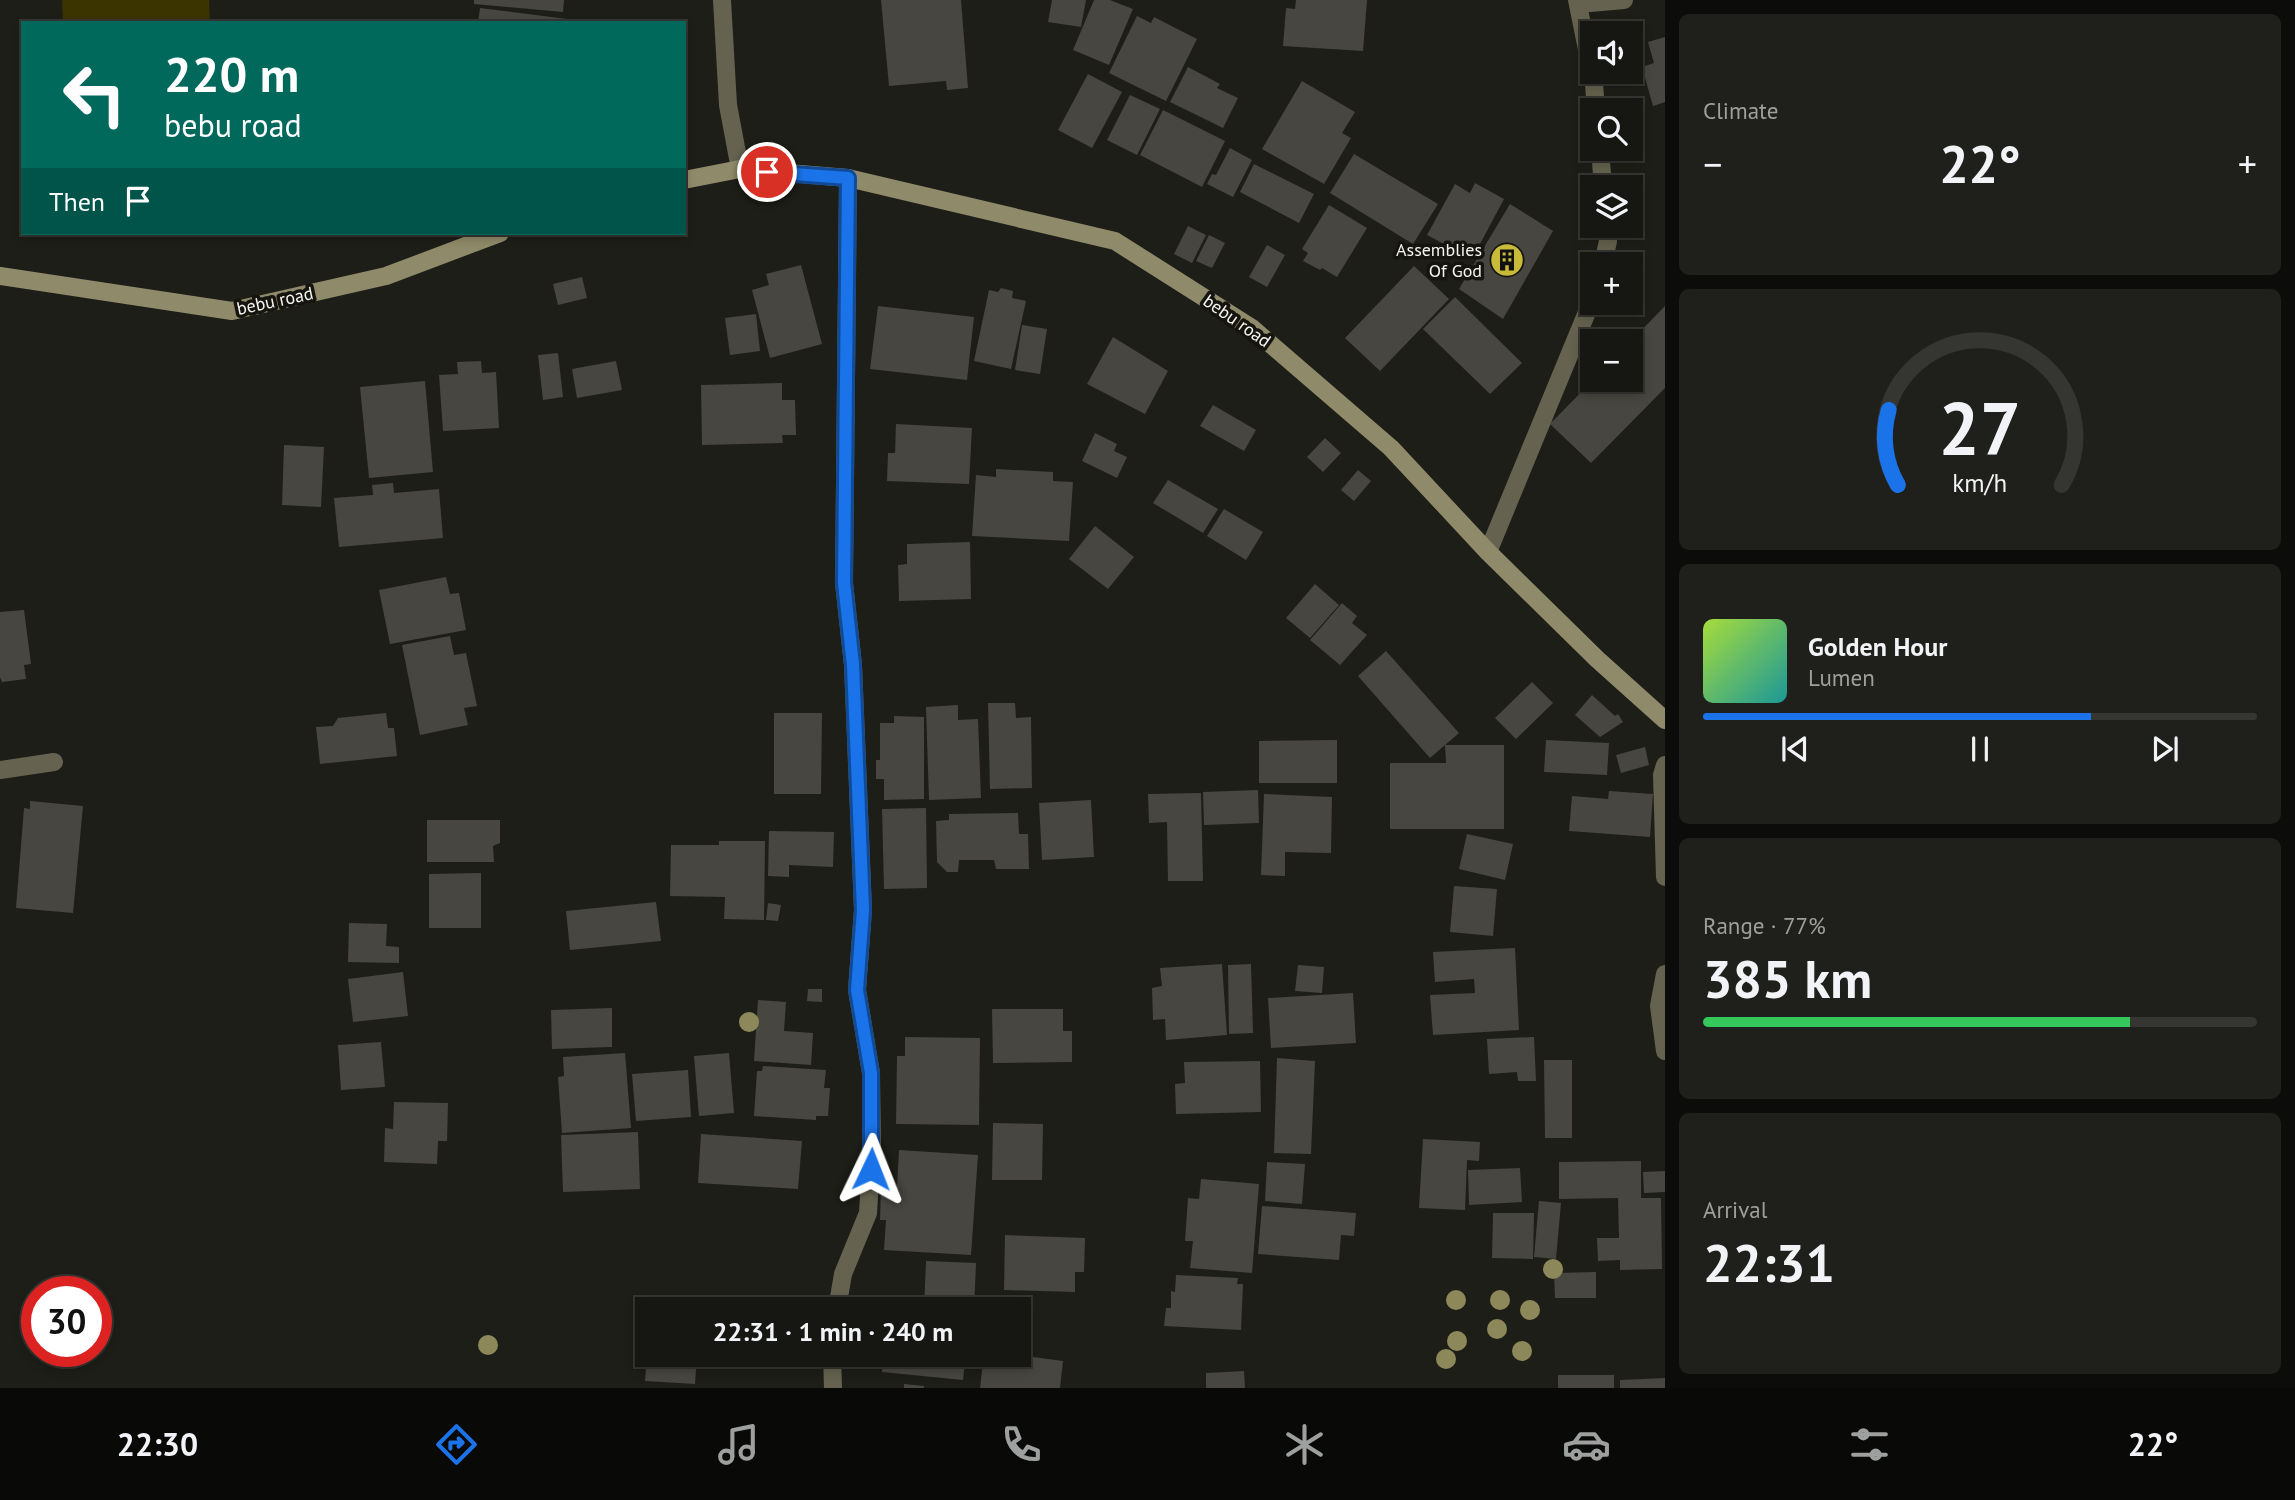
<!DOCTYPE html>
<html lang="en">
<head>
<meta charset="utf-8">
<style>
	:root { --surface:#161612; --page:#1f1f1b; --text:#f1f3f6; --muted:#9e9f9f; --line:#353532; --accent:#1a73e8 }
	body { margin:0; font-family:"PT Sans",sans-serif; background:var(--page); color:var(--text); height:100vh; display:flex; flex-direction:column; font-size:26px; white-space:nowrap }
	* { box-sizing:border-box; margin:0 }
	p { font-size:23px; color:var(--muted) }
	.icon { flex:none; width:38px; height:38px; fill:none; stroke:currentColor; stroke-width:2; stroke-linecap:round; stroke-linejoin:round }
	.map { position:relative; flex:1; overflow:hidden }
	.details { display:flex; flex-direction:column; gap:14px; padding:14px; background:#0c0c0a; width:630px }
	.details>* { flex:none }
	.top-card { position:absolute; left:21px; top:21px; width:665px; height:214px; border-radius:0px; box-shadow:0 4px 10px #0003,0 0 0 2px var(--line); background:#00695c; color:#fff; overflow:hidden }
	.controls { position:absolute; left:1580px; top:21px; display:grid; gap:14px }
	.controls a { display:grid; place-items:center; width:63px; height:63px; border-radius:0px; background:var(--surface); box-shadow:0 4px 10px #0003,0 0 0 2px var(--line); font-size:35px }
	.speed { position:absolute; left:21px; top:1276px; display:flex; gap:14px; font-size:35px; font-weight:700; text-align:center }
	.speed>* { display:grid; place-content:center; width:91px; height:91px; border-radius:50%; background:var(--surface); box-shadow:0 4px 10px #0003,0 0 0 2px var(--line); line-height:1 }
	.speed .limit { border:10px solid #d22; background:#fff; color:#111 }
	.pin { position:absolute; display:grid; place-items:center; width:60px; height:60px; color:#fff; margin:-30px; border:4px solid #fff; border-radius:50%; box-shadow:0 2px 7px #0007 }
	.me { position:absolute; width:77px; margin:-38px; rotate:2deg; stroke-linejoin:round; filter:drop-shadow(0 0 5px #0008) }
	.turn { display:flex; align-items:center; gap:24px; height:147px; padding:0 28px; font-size:32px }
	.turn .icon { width:91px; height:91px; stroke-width:2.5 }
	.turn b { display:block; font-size:49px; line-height:60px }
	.then { display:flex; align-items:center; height:66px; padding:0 28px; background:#0003; gap:14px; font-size:26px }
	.big { font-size:52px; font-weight:700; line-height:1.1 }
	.details .card { flex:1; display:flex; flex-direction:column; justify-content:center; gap:10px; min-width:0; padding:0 24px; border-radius:10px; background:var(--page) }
	.details .dial { align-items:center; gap:0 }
	.dial svg { height:182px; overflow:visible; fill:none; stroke:var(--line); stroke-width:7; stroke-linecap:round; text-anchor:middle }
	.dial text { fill:var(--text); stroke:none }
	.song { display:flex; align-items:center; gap:21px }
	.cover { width:84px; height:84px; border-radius:10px; background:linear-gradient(135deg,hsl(80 70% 55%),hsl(180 70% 35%)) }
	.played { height:7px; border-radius:4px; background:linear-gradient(90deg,var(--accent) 70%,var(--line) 70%) }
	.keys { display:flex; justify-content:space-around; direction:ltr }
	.heat { display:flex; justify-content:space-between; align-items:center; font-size:38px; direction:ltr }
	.charge { height:10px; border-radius:5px; background:linear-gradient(90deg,#34c759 77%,var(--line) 0) }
	.trip { position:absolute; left:635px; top:1297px; width:396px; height:70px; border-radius:0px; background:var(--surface); box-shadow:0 4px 10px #0003,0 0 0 2px var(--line); font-weight:700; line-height:70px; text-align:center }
	.tabs { display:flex; height:112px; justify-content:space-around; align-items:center; background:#090907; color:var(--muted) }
	.tabs .icon { width:49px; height:49px }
	.tabs .selected { color:var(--accent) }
	.tabs b { font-size:32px; color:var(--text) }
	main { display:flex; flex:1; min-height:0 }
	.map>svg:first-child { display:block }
	.water { fill:#3b3400 }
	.building { fill:#474640 }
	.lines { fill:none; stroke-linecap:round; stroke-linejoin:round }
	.street { stroke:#65634f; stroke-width:18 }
	.secondary { stroke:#8f8b6a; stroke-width:18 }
	.tree { fill:#8d8859 }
	.route-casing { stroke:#114b97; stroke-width:18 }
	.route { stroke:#1a73e8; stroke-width:12 }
	.labels { text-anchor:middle; stroke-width:7; stroke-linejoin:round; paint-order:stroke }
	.poi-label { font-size:18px; fill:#f6f5f1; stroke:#15140f; text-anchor:end }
	.street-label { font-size:18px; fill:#f6f5f1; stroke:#15140f }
</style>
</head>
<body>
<main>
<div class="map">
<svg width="1665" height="1388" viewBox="0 0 1665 1388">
	<rect width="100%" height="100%" fill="#1e1e18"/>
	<path class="water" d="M62 0H209L210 23H63Z"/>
	<path class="building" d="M474 0H564L563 12 474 4Z
		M881 0H961L968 88 947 90 946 81 889 86Z
		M1052 0H1086L1081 27 1048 22Z
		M1094 0H1110L1133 9 1109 65 1073 50Z
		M1296 0H1367L1363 51 1283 46 1286 8 1295 9Z
		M480 8 567 19 566 23H478Z
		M1137 16 1151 23 1154 17 1197 39 1166 101 1109 73Z
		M1665 37V102L1653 106 1642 67 1654 63 1648 42Z
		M1188 67 1220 84 1217 88 1238 98 1223 128 1170 102Z
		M1088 74 1122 92 1092 148 1058 130Z
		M1302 81 1355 112 1342 133 1351 138 1324 184 1262 149Z
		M1130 95 1160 109 1137 155 1107 140Z
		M1163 110 1225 141 1202 187 1140 155Z
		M1230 148 1252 160 1233 197 1207 184 1212 174 1216 175Z
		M1354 154 1438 204 1413 244 1330 193Z
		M1254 164 1314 194 1299 223 1240 192Z
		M1475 183 1504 199 1472 259 1427 235 1455 184 1470 193Z
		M1510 204 1553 231 1503 319 1459 289Z
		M1329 205 1367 228 1337 277 1322 268 1320 270 1303 261 1308 253 1302 249Z
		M1188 226 1206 235 1192 263 1174 254Z
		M1209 235 1225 243 1212 268 1196 261Z
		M1267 245 1285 255 1267 287 1249 277Z
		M801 265 822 344 770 358 752 290 769 285 766 274Z
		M1414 266 1449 299 1380 371 1345 338Z
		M582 277 587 298 558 305 553 284Z
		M1001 288 1013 291 1012 298 1026 301 1011 369 974 361 989 290 998 292Z
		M1455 297 1522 363 1490 394 1423 329Z
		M878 306 974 317 967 380 870 369Z
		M1665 306V388L1591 463 1550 424 1593 380H1631V341Z
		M756 314 760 351 730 355 725 318Z
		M1022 325 1047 329 1040 374 1015 370Z
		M1113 337 1168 371 1145 414 1087 384Z
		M558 353 563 397 543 400 538 355Z
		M481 361 482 373 496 372 499 428 443 431 439 375 458 374 457 362Z
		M616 361 622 390 577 398 572 369Z
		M425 381 433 472 369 478 360 387Z
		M782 383V400H795L796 435H782L783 443 702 445 701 385Z
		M1213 405 1256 430 1244 451 1200 426Z
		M896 424 972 428 969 484 887 481 888 453H895Z
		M1095 433 1117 444 1114 451 1127 457 1117 478 1082 461Z
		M1325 438 1341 453 1323 472 1307 457Z
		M284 445 324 447 321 507 282 505Z
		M996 469 1053 472V481L1073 482 1069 541 972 536 976 475 996 477Z
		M1358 470 1371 481 1354 501 1341 490Z
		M1168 480 1218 509 1203 533 1153 503Z
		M393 483 394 493 439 489 443 538 339 547 334 498 373 495 372 485Z
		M1224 509 1263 532 1246 560 1207 536Z
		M1095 526 1134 557 1108 589 1069 559Z
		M970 542 971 599 899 601 898 565 907 564V544Z
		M446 577 450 594 459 593 466 630 390 644 379 590Z
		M1315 584 1339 605 1310 638 1286 618Z
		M1342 603 1357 616 1352 623 1367 635 1340 665 1310 640Z
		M24 610 31 664 24 665 26 679 2 682 0 677V612Z
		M450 636 454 655 466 653 477 706 464 708 468 725 420 735 402 645Z
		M1386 651 1459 733 1430 758 1358 676Z
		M1532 682 1553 703 1516 739 1495 718Z
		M1592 695 1615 716 1618 714 1623 722 1600 737 1575 715Z
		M988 703H1015L1016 718 1031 717 1032 788 990 789Z
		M958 705V720L978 719 981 798 929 800 926 707Z
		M386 713 388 728H394L397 756 320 764 316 727 333 726 338 718Z
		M774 713H822L821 794H774Z
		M894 716 924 717V799L884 800V779H876V760H880V723H894Z
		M1337 740V783H1259V741Z
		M1546 740 1609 743 1607 775 1544 772Z
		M1445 745H1504V829H1390V763H1446Z
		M1645 747 1649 765 1621 773 1616 755Z
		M1258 790 1259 823 1204 825 1203 792Z
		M1609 791 1653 794 1650 837 1569 831 1572 796 1608 799Z
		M1201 793 1203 881H1168L1167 822 1149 823 1148 794Z
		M1264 794 1332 797 1331 853 1285 852V876L1261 875Z
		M1091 800 1094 857 1042 860 1039 803Z
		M30 801 83 806 73 913 16 908 24 808 30 809Z
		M926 808 927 888 884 889 882 809Z
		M1018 813 1019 834H1028L1029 869H996L994 860H959L958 872H947L937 862 936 821 949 820V814Z
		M427 820H500V843L493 846 494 862H427Z
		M769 831 834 832 833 867 789 865V877L768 876Z
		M1467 834 1513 844 1505 880 1459 869Z
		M719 841H765L764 920 724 919 725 897 670 896 671 845H719Z
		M481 873V928H429V874Z
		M1454 886 1497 889 1493 936 1450 932Z
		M656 902 661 941 570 950 566 911Z
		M768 903 781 905 778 921 766 920Z
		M349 923 387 924 386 946 399 947V963L348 962Z
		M1515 948 1519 1030 1433 1035 1430 995 1475 993 1474 979 1435 982 1433 952Z
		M1222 964 1227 1035 1166 1040 1165 1019 1153 1020 1152 988 1162 986 1160 968Z
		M1251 964 1253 1033 1229 1034 1228 965Z
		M1298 965 1324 967 1322 993 1295 991Z
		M403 972 408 1016 353 1022 348 979Z
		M808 989H822V1002L807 1001Z
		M1353 993 1356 1043 1271 1048 1268 998Z
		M758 1000 786 1002 784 1031 813 1033 811 1065 754 1061Z
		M612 1008V1047L552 1049 551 1010Z
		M992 1009H1063V1031H1072V1062L993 1063Z
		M905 1037 980 1038 979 1125 896 1124 897 1056H905Z
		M1534 1037 1536 1081H1518L1517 1072 1489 1074 1487 1039Z
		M381 1042 385 1087 341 1090 338 1045Z
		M625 1053 631 1128 562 1133 558 1077 564 1076 563 1057Z
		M729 1053 734 1113 699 1116 694 1056Z
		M1277 1058 1315 1061 1311 1154 1274 1153Z
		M1544 1060H1572V1138H1545Z
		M1260 1061 1261 1112 1176 1114 1175 1084 1185 1083 1184 1062Z
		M763 1066 826 1070 824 1088H830L828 1116H816V1120L754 1116 757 1071H762Z
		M688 1070 691 1117 636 1121 632 1074Z
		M394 1102 448 1103 447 1141H438L437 1164 384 1162 385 1128 393 1129Z
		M993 1123 1043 1124 1042 1180H992Z
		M638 1132 640 1189 563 1192 561 1135Z
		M701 1134 802 1141 798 1189 698 1183Z
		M1423 1139 1480 1142 1479 1161 1467 1160 1465 1210 1419 1208Z
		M899 1150 978 1155 971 1255 884 1250 886 1220H880L881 1186 897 1187Z
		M1641 1161V1198H1661L1662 1269 1620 1270V1260L1598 1261 1597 1238H1619L1618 1198 1559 1199V1162Z
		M1267 1162 1305 1164 1302 1204 1265 1201Z
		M1520 1168 1522 1202 1469 1205 1468 1170Z
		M1665 1171V1192L1644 1193 1643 1172Z
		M1201 1179 1259 1184 1252 1273 1190 1268 1193 1241H1185L1188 1198 1199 1199Z
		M1539 1201 1561 1203 1556 1259 1534 1257Z
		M1262 1206 1356 1213 1354 1236 1341 1235 1339 1260 1258 1254Z
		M1493 1213H1534L1533 1259 1492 1258Z
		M1005 1235 1085 1238 1084 1272H1075V1292L1004 1290Z
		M926 1261 976 1263 974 1309H924Z
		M1596 1272V1298H1555L1554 1273Z
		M1176 1275 1238 1278 1237 1284H1243L1241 1330 1164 1326 1166 1308H1171V1291L1175 1292Z
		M647 1354 697 1355 695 1384 645 1381Z
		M884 1354H966L963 1380 882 1372Z
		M984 1354H1011L1063 1361 1060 1388H980Z
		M1244 1371 1245 1388H1206V1373Z
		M1558 1375H1614V1388H1558Z
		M1665 1378V1388H1620V1380Z
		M904 1384 924 1386V1388H904Z"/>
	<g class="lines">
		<path class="street" d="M722 0 728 105 740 169
			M1577 0 1594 84 1596 110
			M1578 4 1624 0
			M1600 149 1603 187
			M1603 264 1608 241 1607 226
			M1488 552 1592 300
			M1665 765 1662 775 1665 877
			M0 770 54 762
			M1665 974 1659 1006 1665 1051
			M837 1309 843 1274 868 1213 872 1147 871 1073 857 990 863 910 853 665 844 583 848 178
			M832 1354 833 1388"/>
		<path class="secondary" d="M684 180 740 169 848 178 1115 241 1252 328 1391 448 1488 552 1597 659 1665 720
			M0 276 232 311 386 276 500 233"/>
	</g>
	<g class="tree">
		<circle cx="749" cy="1022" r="10"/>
		<circle cx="1553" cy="1269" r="10"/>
		<circle cx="1456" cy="1300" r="10"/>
		<circle cx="1500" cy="1300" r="10"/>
		<circle cx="1530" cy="1310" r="10"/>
		<circle cx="1497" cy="1329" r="10"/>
		<circle cx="1457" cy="1341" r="10"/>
		<circle cx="488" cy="1345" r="10"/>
		<circle cx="1522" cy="1351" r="10"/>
		<circle cx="1446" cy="1359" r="10"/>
	</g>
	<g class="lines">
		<g class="route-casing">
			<path id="route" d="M767 172 848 178 844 583 853 665 863 910 857 990 871 1073V1169"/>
		</g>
		<use href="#route" class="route"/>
	</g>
	<defs>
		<g id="building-disc" transform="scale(1.75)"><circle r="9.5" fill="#caba3a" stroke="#15140f"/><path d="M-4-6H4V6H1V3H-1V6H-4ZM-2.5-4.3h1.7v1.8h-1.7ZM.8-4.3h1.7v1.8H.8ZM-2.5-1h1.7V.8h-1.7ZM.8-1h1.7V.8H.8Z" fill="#111"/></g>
	</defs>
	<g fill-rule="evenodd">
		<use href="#building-disc" x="1507" y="260"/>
	</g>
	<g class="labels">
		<g class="poi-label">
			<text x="1482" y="256">Assemblies<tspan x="1482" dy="21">Of God</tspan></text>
		</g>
		<g class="street-label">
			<text transform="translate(275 301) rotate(-12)" y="6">bebu road</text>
			<text transform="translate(1237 321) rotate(35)" y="6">bebu road</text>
		</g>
	</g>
</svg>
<div class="controls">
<a><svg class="icon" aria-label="sound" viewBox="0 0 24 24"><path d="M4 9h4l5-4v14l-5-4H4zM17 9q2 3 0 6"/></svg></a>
<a><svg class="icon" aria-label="search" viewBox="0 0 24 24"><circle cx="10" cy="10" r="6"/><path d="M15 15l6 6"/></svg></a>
<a><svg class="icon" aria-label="layers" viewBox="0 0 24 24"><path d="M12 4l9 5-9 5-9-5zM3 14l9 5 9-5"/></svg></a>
<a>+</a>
<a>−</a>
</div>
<div class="speed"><div class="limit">30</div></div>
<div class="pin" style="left:767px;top:172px;background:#d93025"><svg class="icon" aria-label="arrive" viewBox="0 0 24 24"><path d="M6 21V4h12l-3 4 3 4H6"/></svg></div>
<svg class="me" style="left:871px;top:1169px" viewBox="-20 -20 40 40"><path d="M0-17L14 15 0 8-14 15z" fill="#1a73e8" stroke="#fff" stroke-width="4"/></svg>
<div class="trip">22:31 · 1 min · 240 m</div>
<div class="top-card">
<div class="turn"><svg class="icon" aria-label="left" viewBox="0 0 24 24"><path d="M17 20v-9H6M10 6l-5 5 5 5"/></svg><div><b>220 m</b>bebu road</div></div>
<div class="then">Then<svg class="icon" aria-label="arrive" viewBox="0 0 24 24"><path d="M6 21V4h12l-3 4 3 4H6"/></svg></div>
</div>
</div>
<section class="details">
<div class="card"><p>Climate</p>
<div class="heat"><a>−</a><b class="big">22°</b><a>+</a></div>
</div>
<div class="card dial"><svg viewBox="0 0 100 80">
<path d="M14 69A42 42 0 1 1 86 69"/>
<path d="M14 69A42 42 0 0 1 10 36" stroke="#1a73e8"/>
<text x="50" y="56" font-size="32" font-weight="700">27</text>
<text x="50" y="72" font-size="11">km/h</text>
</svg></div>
<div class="card">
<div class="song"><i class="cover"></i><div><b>Golden Hour</b><p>Lumen</p></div></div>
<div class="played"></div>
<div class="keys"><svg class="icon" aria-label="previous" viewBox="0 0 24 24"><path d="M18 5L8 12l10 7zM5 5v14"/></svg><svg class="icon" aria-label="pause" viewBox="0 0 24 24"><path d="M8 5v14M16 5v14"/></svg><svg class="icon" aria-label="next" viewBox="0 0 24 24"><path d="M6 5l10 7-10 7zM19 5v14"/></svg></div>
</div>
<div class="card"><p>Range · 77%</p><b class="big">385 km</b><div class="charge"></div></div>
<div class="card"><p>Arrival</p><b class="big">22:31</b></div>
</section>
</main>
<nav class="tabs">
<b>22:30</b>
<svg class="icon selected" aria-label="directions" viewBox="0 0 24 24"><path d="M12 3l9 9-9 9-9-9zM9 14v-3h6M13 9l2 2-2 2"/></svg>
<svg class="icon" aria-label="music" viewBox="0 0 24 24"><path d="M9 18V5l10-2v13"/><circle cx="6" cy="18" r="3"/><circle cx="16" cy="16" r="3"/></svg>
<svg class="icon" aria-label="phone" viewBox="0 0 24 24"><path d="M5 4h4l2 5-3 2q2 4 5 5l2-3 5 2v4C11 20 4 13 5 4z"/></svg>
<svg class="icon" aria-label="climate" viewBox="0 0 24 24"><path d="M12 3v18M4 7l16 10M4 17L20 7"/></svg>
<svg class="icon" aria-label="car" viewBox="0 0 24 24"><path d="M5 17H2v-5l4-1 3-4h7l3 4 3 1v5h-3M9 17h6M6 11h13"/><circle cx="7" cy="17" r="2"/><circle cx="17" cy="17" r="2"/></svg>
<svg class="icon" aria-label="filters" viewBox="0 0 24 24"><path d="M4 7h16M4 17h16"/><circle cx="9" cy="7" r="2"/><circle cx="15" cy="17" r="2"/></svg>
<b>22°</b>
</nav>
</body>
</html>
